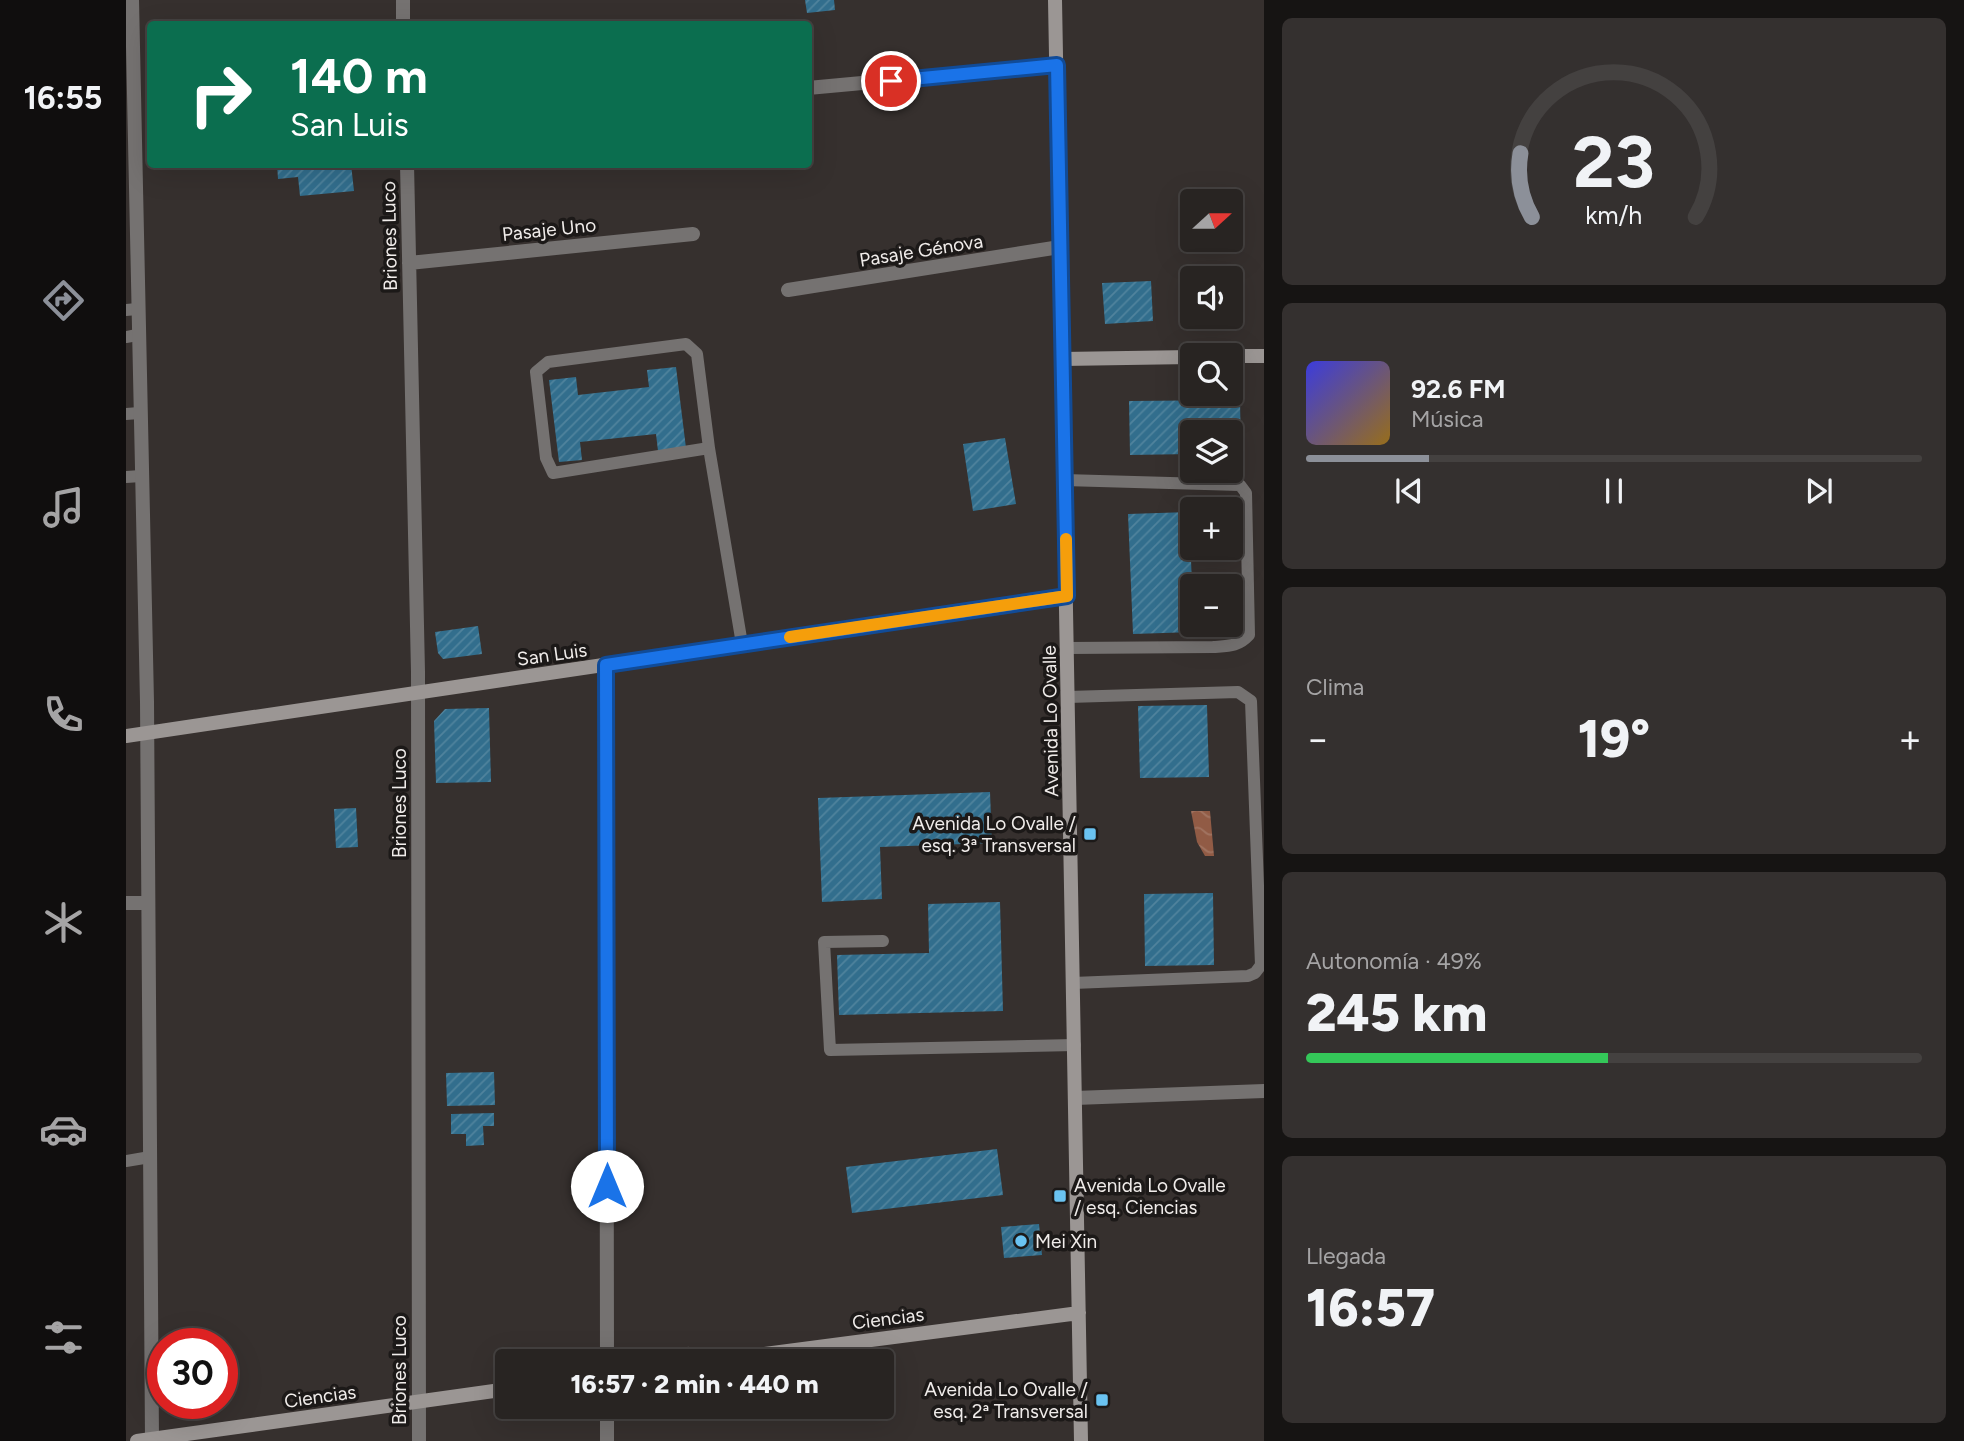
<!DOCTYPE html>
<html lang="es">
<head>
<meta charset="utf-8">
<style>
	:root { --surface:#282422; --page:#34302f; --text:#f1f3f6; --muted:#a5a4a5; --line:#444140; --accent:#8c9099 }
	body { margin:0; font-family:Figtree,sans-serif; background:var(--page); color:var(--text); height:100vh; display:flex; flex-direction:column; font-size:26px; white-space:nowrap }
	* { box-sizing:border-box; margin:0 }
	p { font-size:23px; color:var(--muted) }
	.icon { flex:none; width:38px; height:38px; fill:none; stroke:currentColor; stroke-width:2; stroke-linecap:round; stroke-linejoin:round }
	.map { position:relative; flex:1; overflow:hidden }
	.panel { display:flex; flex-direction:column; gap:18px; padding:18px; background:#161413; width:700px }
	.panel>* { flex:none }
	.banner { position:absolute; left:21px; top:21px; width:665px; height:147px; border-radius:7px; box-shadow:0 7px 28px #0002,0 0 0 2px var(--line); background:#0b6e4f; color:#fff; overflow:hidden }
	.needle { width:46px; rotate:69deg }
	.tools { position:absolute; left:1054px; top:189px; display:grid; gap:14px }
	.tools a { display:grid; place-items:center; width:63px; height:63px; border-radius:7px; background:var(--surface); box-shadow:0 7px 28px #0002,0 0 0 2px var(--line); font-size:35px }
	.speed { position:absolute; left:21px; top:1328px; display:flex; gap:14px; font-size:35px; font-weight:700; text-align:center }
	.speed>* { display:grid; place-content:center; width:91px; height:91px; border-radius:50%; background:var(--surface); box-shadow:0 7px 28px #0002,0 0 0 2px var(--line); line-height:1 }
	.speed .limit { border:10px solid #d22; background:#fff; color:#111 }
	.pin { position:absolute; display:grid; place-items:center; width:60px; height:60px; color:#fff; margin:-30px; border:4px solid #fff; border-radius:50%; box-shadow:0 2px 7px #0007 }
	.me { position:absolute; width:77px; margin:-38px; rotate:0deg; stroke-linejoin:round; filter:drop-shadow(0 0 5px #0008) }
	.turn { display:flex; align-items:center; gap:24px; height:147px; padding:0 28px; font-size:32px }
	.turn .icon { width:91px; height:91px; stroke-width:2.5 }
	.turn b { display:block; font-size:49px; line-height:60px }
	.big { font-size:52px; font-weight:800; line-height:1.1 }
	.panel .widget { flex:1; display:flex; flex-direction:column; justify-content:center; gap:10px; min-width:0; padding:0 24px; border-radius:10px; background:var(--page) }
	.panel .dial { align-items:center; gap:0 }
	.dial svg { height:182px; overflow:visible; fill:none; stroke:var(--line); stroke-width:7; stroke-linecap:round; text-anchor:middle }
	.dial text { fill:var(--text); stroke:none }
	.song { display:flex; align-items:center; gap:21px }
	.cover { width:84px; height:84px; border-radius:10px; background:linear-gradient(135deg,hsl(240 70% 55%),hsl(40 70% 35%)) }
	.played { height:7px; border-radius:4px; background:linear-gradient(90deg,var(--accent) 20%,var(--line) 20%) }
	.keys { display:flex; justify-content:space-around; direction:ltr }
	.heat { display:flex; justify-content:space-between; align-items:center; font-size:38px; direction:ltr }
	.charge { height:10px; border-radius:5px; background:linear-gradient(90deg,#34c759 49%,var(--line) 0) }
	.trip { position:absolute; left:369px; top:1349px; width:399px; height:70px; border-radius:7px; background:var(--surface); box-shadow:0 7px 28px #0002,0 0 0 2px var(--line); font-weight:800; line-height:70px; text-align:center }
	main { display:flex; flex:1; min-height:0 }
	.menu { display:flex; flex-direction:column; width:126px; justify-content:space-around; align-items:center; background:#100e0e; color:var(--muted) }
	.menu .icon { width:49px; height:49px }
	.menu .on { color:var(--accent) }
	.menu b { font-size:32px; color:var(--text) }
	.map>svg:first-child { display:block }
	.water { fill:url(#water-waves) }
	.building { fill:url(#building-hatch) }
	.lines { fill:none; stroke-linecap:round; stroke-linejoin:round }
	.path { stroke:#6f6a68; stroke-width:4.5; stroke-dasharray:2 5; stroke-linecap:butt }
	.lane { stroke:#757271; stroke-width:12 }
	.street { stroke:#757271; stroke-width:14 }
	.secondary { stroke:#9b9694; stroke-width:14 }
	.route-casing { stroke:#114b97; stroke-width:18 }
	.route { stroke:#1a73e8; stroke-width:12 }
	.slow { stroke:#f59e0b; stroke-width:12 }
	.poi-dot { fill:#6ac3f1; stroke:#1c1918; stroke-width:2.5 }
	.labels { text-anchor:middle; stroke-width:7; stroke-linejoin:round; paint-order:stroke }
	.street-label { font-size:19px; fill:#f0ecea; stroke:#1c1918 }
	.poi-label { font-size:19px; fill:#f0ecea; stroke:#1c1918; text-anchor:end }
</style>
</head>
<body>
<main>
<nav class="menu">
<b>16:55</b>
<svg class="icon on" aria-label="directions" viewBox="0 0 24 24"><path d="M12 3l9 9-9 9-9-9zM9 14v-3h6M13 9l2 2-2 2"/></svg>
<svg class="icon" aria-label="music" viewBox="0 0 24 24"><path d="M9 18V5l10-2v13"/><circle cx="6" cy="18" r="3"/><circle cx="16" cy="16" r="3"/></svg>
<svg class="icon" aria-label="phone" viewBox="0 0 24 24"><path d="M5 4h4l2 5-3 2q2 4 5 5l2-3 5 2v4C11 20 4 13 5 4z"/></svg>
<svg class="icon" aria-label="climate" viewBox="0 0 24 24"><path d="M12 3v18M4 7l16 10M4 17L20 7"/></svg>
<svg class="icon" aria-label="car" viewBox="0 0 24 24"><path d="M5 17H2v-5l4-1 3-4h7l3 4 3 1v5h-3M9 17h6M6 11h13"/><circle cx="7" cy="17" r="2"/><circle cx="17" cy="17" r="2"/></svg>
<svg class="icon" aria-label="filters" viewBox="0 0 24 24"><path d="M4 7h16M4 17h16"/><circle cx="9" cy="7" r="2"/><circle cx="15" cy="17" r="2"/></svg>
</nav>
<div class="map">
<svg width="1138" height="1441" viewBox="0 0 1138 1441">
	<defs>
		<pattern id="water-waves" width="16" height="10" patternUnits="userSpaceOnUse" patternTransform="scale(1.75)"><rect width="16" height="10" fill="#915b45"/><path d="M0 5q4-4 8 0t8 0" fill="none" stroke="#a17360"/></pattern>
		<pattern id="building-hatch" width="6" height="6" patternUnits="userSpaceOnUse" patternTransform="scale(1.75)"><rect width="6" height="6" fill="#326e8d"/><path d="M-1 1l2-2M0 6l6-6M5 7l2-2" fill="none" stroke="#50839d"/></pattern>
	</defs>
	<rect width="100%" height="100%" fill="#36302e"/>
	<path class="water" d="M1065 811H1084L1088 856H1079L1071 842Z"/>
	<path class="building" d="M679 0H708L709 10 681 13Z
		M151 164H225L228 191 174 196 172 177 152 179Z
		M1025 281 1027 321 979 324 976 283Z
		M550 367 560 448 532 451 530 434 454 442 456 460 433 462 423 380 450 377 452 395 523 387 521 370Z
		M1114 400 1115 453H1104V432H1066V454L1004 455 1003 401Z
		M879 438 890 504 847 511 837 444Z
		M1063 512 1068 632 1007 634 1002 514Z
		M352 626 356 654 317 659 312 653 309 632Z
		M1081 705 1083 777 1014 778 1012 706Z
		M363 708 365 782 310 783 308 721 319 709Z
		M864 792 866 843 754 847 756 899 696 902 692 798Z
		M230 808 232 847 210 848 208 809Z
		M1087 893 1088 965 1019 966 1018 894Z
		M874 902 877 1011 713 1015 711 955 803 953 802 904Z
		M368 1072 369 1105 321 1106 320 1073Z
		M368 1113V1126H357L358 1145 340 1146V1134H325V1114Z
		M871 1149 877 1195 726 1213 720 1167Z
		M913 1224 916 1255 878 1258 875 1227Z"/>
	<g class="lines">
		<path class="path" d="M499 1358 563 1349"/>
		<path class="lane" d="M0 310 11 309
			M0 337 11 335
			M0 414 13 413
			M583 448 427 473 420 458 410 372 422 362 560 344 571 354 583 448 616 644
			M0 477 15 476
			M938 480 1114 485 1120 493 1123 635C1112 647 1102 646 1087 647L942 648
			M942 697 1112 692 1125 701 1135 965 1129 973 1122 976 947 983
			M757 941 698 942 704 1050 949 1045
			M0 1161 24 1157"/>
		<path class="street" d="M6 0 21 702 26 1441
			M277 0V24
			M682 88 931 65
			M281 164 292 672 293 1441
			M283 263 567 234
			M662 290 934 247
			M480 665 481 1362
			M0 903H22
			M949 1098 1138 1091
			M481 1441V1407"/>
		<path class="secondary" d="M929 0 955 1441
			M1104 356H1138
			M936 359 1066 357
			M0 736 941 596
			M576 1362 953 1313
			M11 1441 382 1389"/>
	</g>
	<g class="lines">
		<g class="route-casing">
			<path id="route" d="M481 1186 480 665 941 596 931 65 765 81"/>
		</g>
		<use href="#route" class="route"/>
		<path class="slow" d="M664 637 941 596 940 539"/>
	</g>
	<g class="poi-dot">
		<rect x="957" y="827" width="14" height="14" rx="3.5"/>
		<rect x="927" y="1189" width="14" height="14" rx="3.5"/>
		<circle cx="895" cy="1241" r="7"/>
		<rect x="969" y="1393" width="14" height="14" rx="3.5"/>
	</g>
	<g class="labels">
		<g class="street-label">
			<text transform="translate(423 229) rotate(-6)" y="7">Pasaje Uno</text>
			<text transform="translate(263 236) rotate(-91)" y="7">Briones Luco</text>
			<text transform="translate(795 250) rotate(-9)" y="7">Pasaje Génova</text>
			<text transform="translate(426 654) rotate(-8)" y="7">San Luis</text>
			<text transform="translate(924 721) rotate(-91)" y="7">Avenida Lo Ovalle</text>
			<text transform="translate(273 803) rotate(-90)" y="7">Briones Luco</text>
			<text transform="translate(762 1318) rotate(-7)" y="7">Ciencias</text>
			<text transform="translate(273 1370) rotate(-90)" y="7">Briones Luco</text>
			<text transform="translate(194 1396) rotate(-8)" y="7">Ciencias</text>
		</g>
		<g class="poi-label">
			<text x="950" y="830">Avenida Lo Ovalle /<tspan x="950" dy="22">esq. 3ª Transversal</tspan></text>
			<text x="948" y="1192" text-anchor="start">Avenida Lo Ovalle<tspan x="948" dy="22">/ esq. Ciencias</tspan></text>
			<text x="909" y="1248" text-anchor="start">Mei Xin</text>
			<text x="962" y="1396">Avenida Lo Ovalle /<tspan x="962" dy="22">esq. 2ª Transversal</tspan></text>
		</g>
	</g>
</svg>
<div class="tools">
<a><svg class="needle" viewBox="-14 -14 28 28"><path d="M0-13l5 13h-10z" fill="#e53935"/><path d="M0 13l5-13h-10z" fill="#a5a4a5"/></svg></a>
<a><svg class="icon" aria-label="sound" viewBox="0 0 24 24"><path d="M4 9h4l5-4v14l-5-4H4zM17 9q2 3 0 6"/></svg></a>
<a><svg class="icon" aria-label="search" viewBox="0 0 24 24"><circle cx="10" cy="10" r="6"/><path d="M15 15l6 6"/></svg></a>
<a><svg class="icon" aria-label="layers" viewBox="0 0 24 24"><path d="M12 4l9 5-9 5-9-5zM3 14l9 5 9-5"/></svg></a>
<a>+</a>
<a>−</a>
</div>
<div class="speed"><div class="limit">30</div></div>
<div class="pin" style="left:765px;top:81px;background:#d93025"><svg class="icon" aria-label="arrive" viewBox="0 0 24 24"><path d="M6 21V4h12l-3 4 3 4H6"/></svg></div>
<svg class="me" style="left:481px;top:1186px" viewBox="-20 -20 40 40"><circle r="19" fill="#fff"/><path d="M0-13L10 11 0 6-10 11z" fill="#1a73e8"/></svg>
<div class="trip">16:57 · 2 min · 440 m</div>
<div class="banner">
<div class="turn"><svg class="icon" aria-label="right" viewBox="0 0 24 24"><path d="M7 20v-9h11M14 6l5 5-5 5"/></svg><div><b>140 m</b>San Luis</div></div>
</div>
</div>
<section class="panel">
<div class="widget dial"><svg viewBox="0 0 100 80">
<path d="M14 69A42 42 0 1 1 86 69"/>
<path d="M14 69A42 42 0 0 1 9 41" stroke="#8c9099"/>
<text x="50" y="56" font-size="32" font-weight="700">23</text>
<text x="50" y="72" font-size="11">km/h</text>
</svg></div>
<div class="widget">
<div class="song"><i class="cover"></i><div><b>92.6 FM</b><p>Música</p></div></div>
<div class="played"></div>
<div class="keys"><svg class="icon" aria-label="previous" viewBox="0 0 24 24"><path d="M18 5L8 12l10 7zM5 5v14"/></svg><svg class="icon" aria-label="pause" viewBox="0 0 24 24"><path d="M8 5v14M16 5v14"/></svg><svg class="icon" aria-label="next" viewBox="0 0 24 24"><path d="M6 5l10 7-10 7zM19 5v14"/></svg></div>
</div>
<div class="widget"><p>Clima</p>
<div class="heat"><a>−</a><b class="big">19°</b><a>+</a></div>
</div>
<div class="widget"><p>Autonomía · 49%</p><b class="big">245 km</b><div class="charge"></div></div>
<div class="widget"><p>Llegada</p><b class="big">16:57</b></div>
</section>
</main>
</body>
</html>
